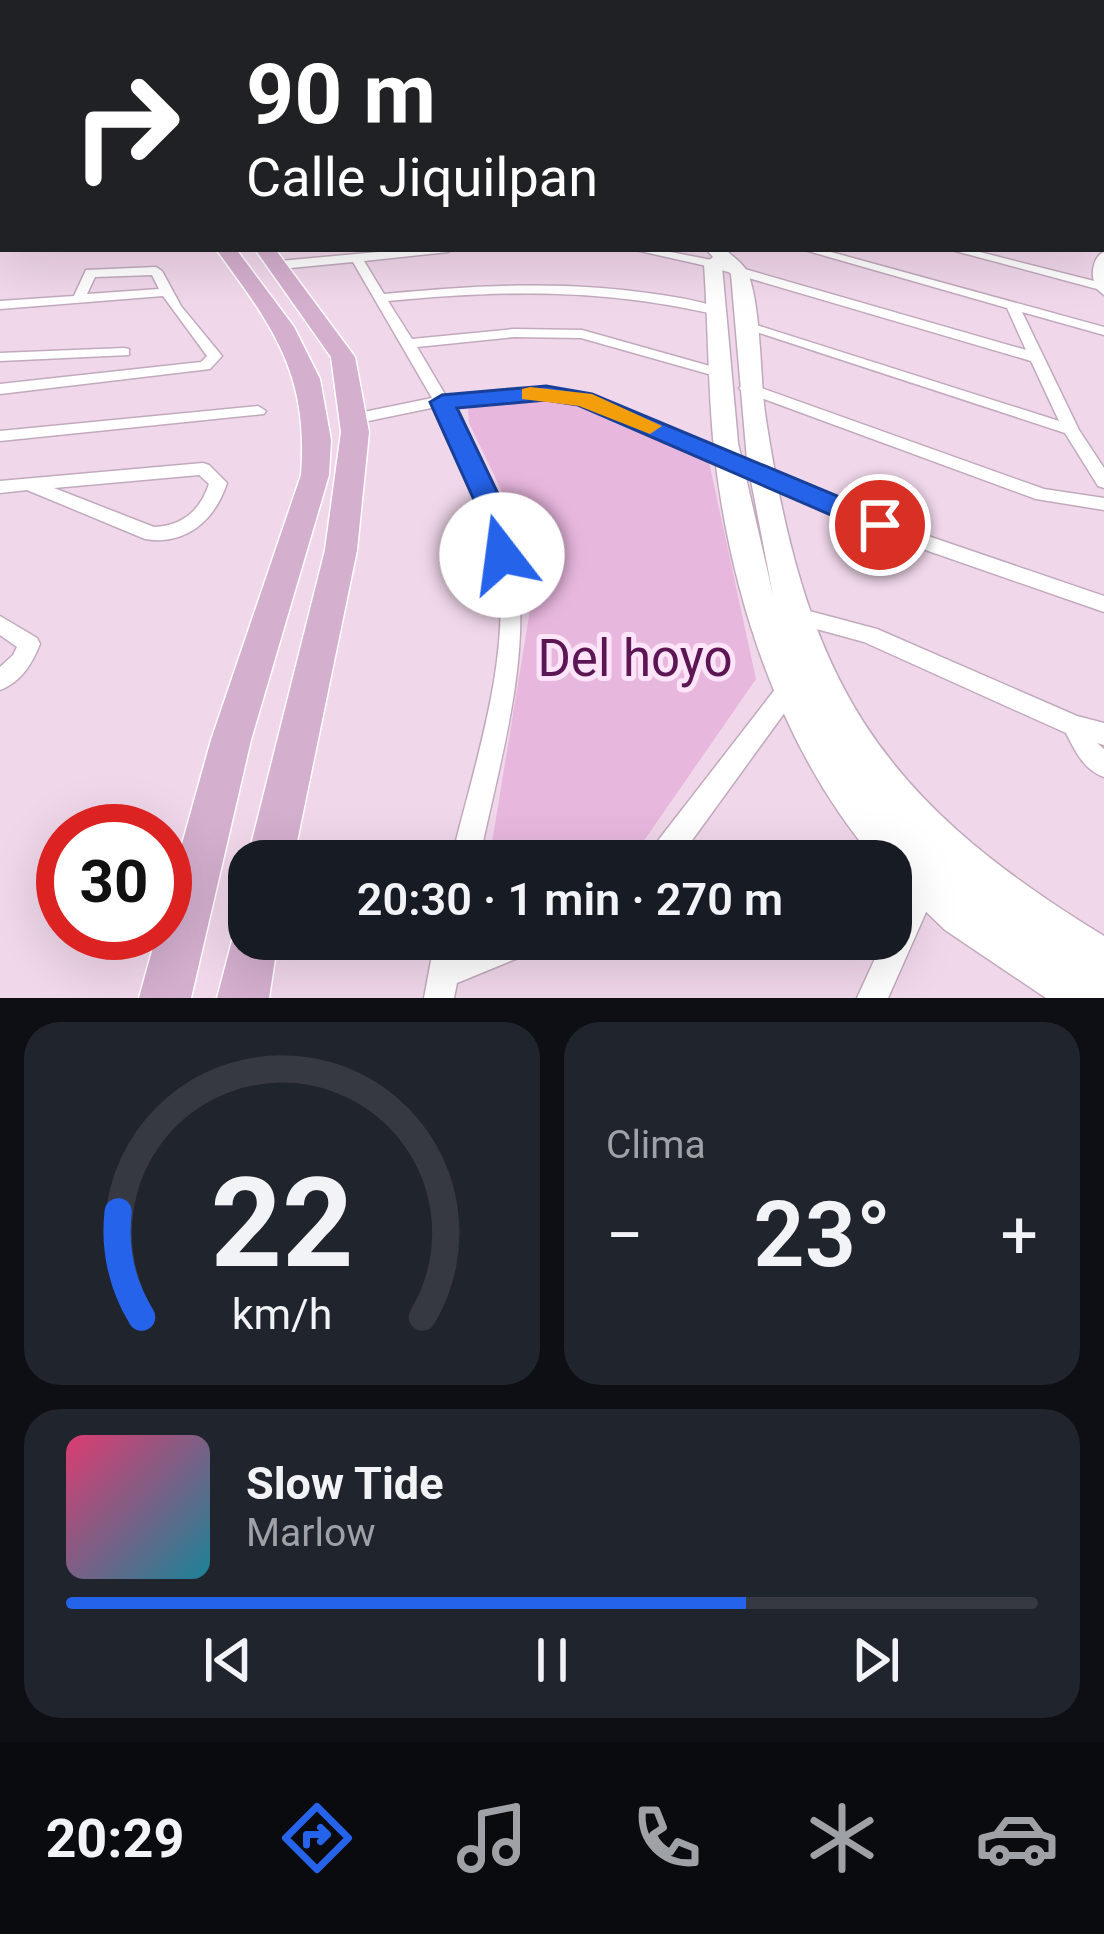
<!DOCTYPE html>
<html lang="es">
<head>
<meta charset="utf-8">
<style>
	:root { --surface:#171b24; --page:#20242c; --text:#f1f3f6; --muted:#9ea1a6; --line:#363941; --accent:#2563eb }
	body { margin:0; font-family:Roboto,sans-serif; background:var(--page); color:var(--text); height:100vh; display:flex; flex-direction:column; font-size:45px; white-space:nowrap }
	* { box-sizing:border-box; margin:0 }
	p { font-size:39px; color:var(--muted) }
	.icon { flex:none; width:66px; height:66px; fill:none; stroke:currentColor; stroke-width:2; stroke-linecap:round; stroke-linejoin:round }
	.map { position:relative; height:998px; overflow:hidden }
	.side { display:flex; flex-direction:column; gap:24px; padding:24px; background:#0d0f14; flex:1 }
	.side>* { flex:none }
	.guide { position:absolute; left:0px; top:0px; width:1104px; height:252px; box-shadow:0 12px 48px #0002; background:#202124; color:#fff; overflow:hidden }
	.speed { position:absolute; left:36px; top:804px; display:flex; gap:24px; font-size:60px; font-weight:700; text-align:center }
	.speed>* { display:grid; place-content:center; width:156px; height:156px; border-radius:50%; background:var(--surface); box-shadow:0 12px 48px #0002; line-height:1 }
	.speed .limit { border:18px solid #d22; background:#fff; color:#111 }
	.pin { position:absolute; display:grid; place-items:center; width:102px; height:102px; color:#fff; margin:-51px; border:6px solid #fff; border-radius:50%; box-shadow:0 3px 12px #0007 }
	.me { position:absolute; width:132px; margin:-66px; rotate:345deg; stroke-linejoin:round; filter:drop-shadow(0 0 9px #0008) }
	.turn { display:flex; align-items:center; gap:42px; height:252px; padding:0 48px; font-size:54px }
	.turn .icon { width:156px; height:156px; stroke-width:2.5 }
	.turn b { display:block; font-size:84px; line-height:102px }
	.big { font-size:90px; font-weight:600; line-height:1.1 }
	.side .card { flex:1; display:flex; flex-direction:column; justify-content:center; gap:18px; min-width:0; padding:0 42px; border-radius:36px; background:var(--page) }
	.side .dial { align-items:center; gap:0 }
	.dial svg { height:312px; overflow:visible; fill:none; stroke:var(--line); stroke-width:7; stroke-linecap:round; text-anchor:middle }
	.dial text { fill:var(--text); stroke:none }
	.song { display:flex; align-items:center; gap:36px }
	.cover { width:144px; height:144px; border-radius:18px; background:linear-gradient(135deg,hsl(340 70% 55%),hsl(190 70% 35%)) }
	.played { height:12px; border-radius:6px; background:linear-gradient(90deg,var(--accent) 70%,var(--line) 70%) }
	.keys { display:flex; justify-content:space-around; direction:ltr }
	.heat { display:flex; justify-content:space-between; align-items:center; font-size:66px; direction:ltr }
	.side .tiles { flex:1; display:grid; gap:24px; grid-template-columns:1fr 1fr }
	.card:last-child { grid-column:span 2 }
	.trip { position:absolute; left:228px; top:840px; width:684px; height:120px; border-radius:36px; background:var(--surface); box-shadow:0 12px 48px #0002; font-weight:600; line-height:120px; text-align:center }
	.menu { display:flex; height:192px; justify-content:space-around; align-items:center; background:#090b0e; color:var(--muted) }
	.menu .icon { width:84px; height:84px }
	.menu .selected { color:var(--accent) }
	.menu b { font-size:54px; color:var(--text) }
	.map>svg:first-child { display:block }
	.green { fill:#e8b7de }
	.lines { fill:none; stroke-linecap:round; stroke-linejoin:round }
	.street-casing { stroke:#c2aabd; stroke-width:3 }
	.secondary-casing { stroke:#c2aabd; stroke-width:3 }
	.primary-casing { stroke:#fff; stroke-width:3 }
	.street { fill:#fff; fill-rule:evenodd }
	.secondary { fill:#fff; fill-rule:evenodd }
	.primary { fill:#d4afce; fill-rule:evenodd }
	.route { fill:#2563eb; stroke:#184099; stroke-width:3 }
	.slow { fill:#f59e0b }
	.labels { text-anchor:middle; stroke-width:10; stroke-linejoin:round; paint-order:stroke }
	.near-park-label { font-size:51px; fill:#5b1653; stroke:#fde4f8 }
</style>
</head>
<body>
<div class="map">
<svg width="1104" height="998" viewBox="0 0 1104 998">
	<rect width="100%" height="100%" fill="#f0d7ea"/>
	<path class="green" d="M568 400 709 462 756 679 641 845 611 861H489L530 610 510 508 469 423 468 409 477 403Z"/>
	<g class="lines">
		<g class="street-casing">
			<path id="street" d="M1101 211 1104 212V218L1101 217Z
				M411 249H454L448 252 364 261 384 294C477 285 569 280 662 295 682 298 707 302 725 311L718 315C602 288 505 290 388 301L412 339 514 329 582 330 724 370 726 373 719 377 581 338 514 337 417 347 446 396 518 388 577 393 928 536 1104 596V612L914 546 569 400 518 397 450 404C479 454 509 510 517 567 531 665 498 766 479 861H451C473 768 513 656 497 561 487 507 462 455 436 407L354 424 346 419 354 414 432 398 353 262 280 269 274 265 280 261Z
				M631 249H655L717 261 1026 350 1007 308 801 249H820L1104 327V335L1022 312 1079 430 1104 468V488L1098 486 1065 433 738 326 740 323H750L1059 421 1031 361 711 267Z
				M948 249H968L1094 281C1091 272 1094 256 1104 252V295L1097 289Z
				M156 267 162 271 181 306 222 356 210 369 0 394V384L201 362 207 356 163 296 0 309V301L74 296 86 270ZM152 275 159 289 87 294 95 277Z
				M124 348 129 349V355L0 361V353Z
				M747 383 1044 489 1104 498V510L1036 499 742 391 739 388Z
				M258 406 266 411 264 414 0 441V431Z
				M203 463 209 465 227 483C215 520 186 546 145 539L27 490 0 493V481ZM199 475 209 484C200 511 182 526 154 527L54 488Z
				M798 608 877 629 1077 716 1104 723V745L1097 743 1104 749V777C1084 770 1075 751 1066 733L864 642 791 622 788 616 791 610Z
				M0 616 37 638 40 644C32 664 21 682 0 690V667L13 655 17 647 0 635Z
				M788 680 796 683 799 690 796 697 677 861H646L650 851 780 683Z
				M924 871 934 875 938 885 888 998H857L884 939H891V924L914 875Z
				M435 939H465L463 951 493 939H545L540 949 457 983 454 998H424Z"/>
		</g>
		<g class="secondary-casing">
			<path id="secondary" d="M1101 130H1104V138H1101Z
				M706 249H725C733 257 746 265 749 276 761 312 760 373 765 413 805 678 873 795 1104 936V998H1046L945 930 891 878V861H876C778 747 727 586 713 438 708 380 708 322 704 264L713 257ZM722 266 731 274 747 460 773 595 738 443Z"/>
		</g>
		<g class="primary-casing">
			<path id="primary" d="M216 249H236L294 327 320 379 331 440 329 475 251 740 191 998H139L157 933H165V905L211 740 301 475C309 374 273 327 216 249Z
				M255 249H275L355 357 369 432 357 550 293 861H249V865L247 861 325 550 341 432 331 357Z
				M249 917V939H278L269 998H217L237 922Z"/>
		</g>
		<use href="#street" class="street"/>
		<use href="#secondary" class="secondary"/>
		<use href="#primary" class="primary"/>
	</g>
	<linearGradient id="sky" x2="0" y2="1"><stop stop-color="#919cce"/><stop offset="0.45" stop-color="#f8edf6"/><stop offset="1" stop-color="#f8edf6" stop-opacity="0"/></linearGradient>
	<rect width="1104" height="251" fill="url(#sky)"/>
	<path class="route" d="M546 386 592 394 890 518 894 525 880 535 870 532 578 405 546 400 457 408 501 500 517 555 502 565 492 562 474 500 430 402 442 395Z"/>
	<path class="slow" d="M530 387 592 394 662 426 650 434 579 406 522 399V389Z"/>
	<g class="labels">
		<g class="near-park-label">
			<text x="635" y="676">Del hoyo</text>
		</g>
	</g>
</svg>
<div class="speed"><div class="limit">30</div></div>
<div class="pin" style="left:880px;top:525px;background:#d93025"><svg class="icon" aria-label="arrive" viewBox="0 0 24 24"><path d="M6 21V4h12l-3 4 3 4H6"/></svg></div>
<svg class="me" style="left:502px;top:555px" viewBox="-20 -20 40 40"><circle r="19" fill="#fff"/><path d="M0-13L10 11 0 6-10 11z" fill="#2563eb"/></svg>
<div class="trip">20:30 · 1 min · 270 m</div>
<div class="guide">
<div class="turn"><svg class="icon" aria-label="right" viewBox="0 0 24 24"><path d="M7 20v-9h11M14 6l5 5-5 5"/></svg><div><b>90 m</b>Calle Jiquilpan</div></div>
</div>
</div>
<section class="side">
<div class="tiles">
<div class="card dial"><svg viewBox="0 0 100 80">
<path d="M14 69A42 42 0 1 1 86 69"/>
<path d="M14 69A42 42 0 0 1 8 42" stroke="#2563eb"/>
<text x="50" y="56" font-size="32" font-weight="700">22</text>
<text x="50" y="72" font-size="11">km/h</text>
</svg></div>
<div class="card"><p>Clima</p>
<div class="heat"><a>−</a><b class="big">23°</b><a>+</a></div>
</div>
<div class="card">
<div class="song"><i class="cover"></i><div><b>Slow Tide</b><p>Marlow</p></div></div>
<div class="played"></div>
<div class="keys"><svg class="icon" aria-label="previous" viewBox="0 0 24 24"><path d="M18 5L8 12l10 7zM5 5v14"/></svg><svg class="icon" aria-label="pause" viewBox="0 0 24 24"><path d="M8 5v14M16 5v14"/></svg><svg class="icon" aria-label="next" viewBox="0 0 24 24"><path d="M6 5l10 7-10 7zM19 5v14"/></svg></div>
</div>
</div>
</section>
<nav class="menu">
<b>20:29</b>
<svg class="icon selected" aria-label="directions" viewBox="0 0 24 24"><path d="M12 3l9 9-9 9-9-9zM9 14v-3h6M13 9l2 2-2 2"/></svg>
<svg class="icon" aria-label="music" viewBox="0 0 24 24"><path d="M9 18V5l10-2v13"/><circle cx="6" cy="18" r="3"/><circle cx="16" cy="16" r="3"/></svg>
<svg class="icon" aria-label="phone" viewBox="0 0 24 24"><path d="M5 4h4l2 5-3 2q2 4 5 5l2-3 5 2v4C11 20 4 13 5 4z"/></svg>
<svg class="icon" aria-label="climate" viewBox="0 0 24 24"><path d="M12 3v18M4 7l16 10M4 17L20 7"/></svg>
<svg class="icon" aria-label="car" viewBox="0 0 24 24"><path d="M5 17H2v-5l4-1 3-4h7l3 4 3 1v5h-3M9 17h6M6 11h13"/><circle cx="7" cy="17" r="2"/><circle cx="17" cy="17" r="2"/></svg>
</nav>
</body>
</html>
